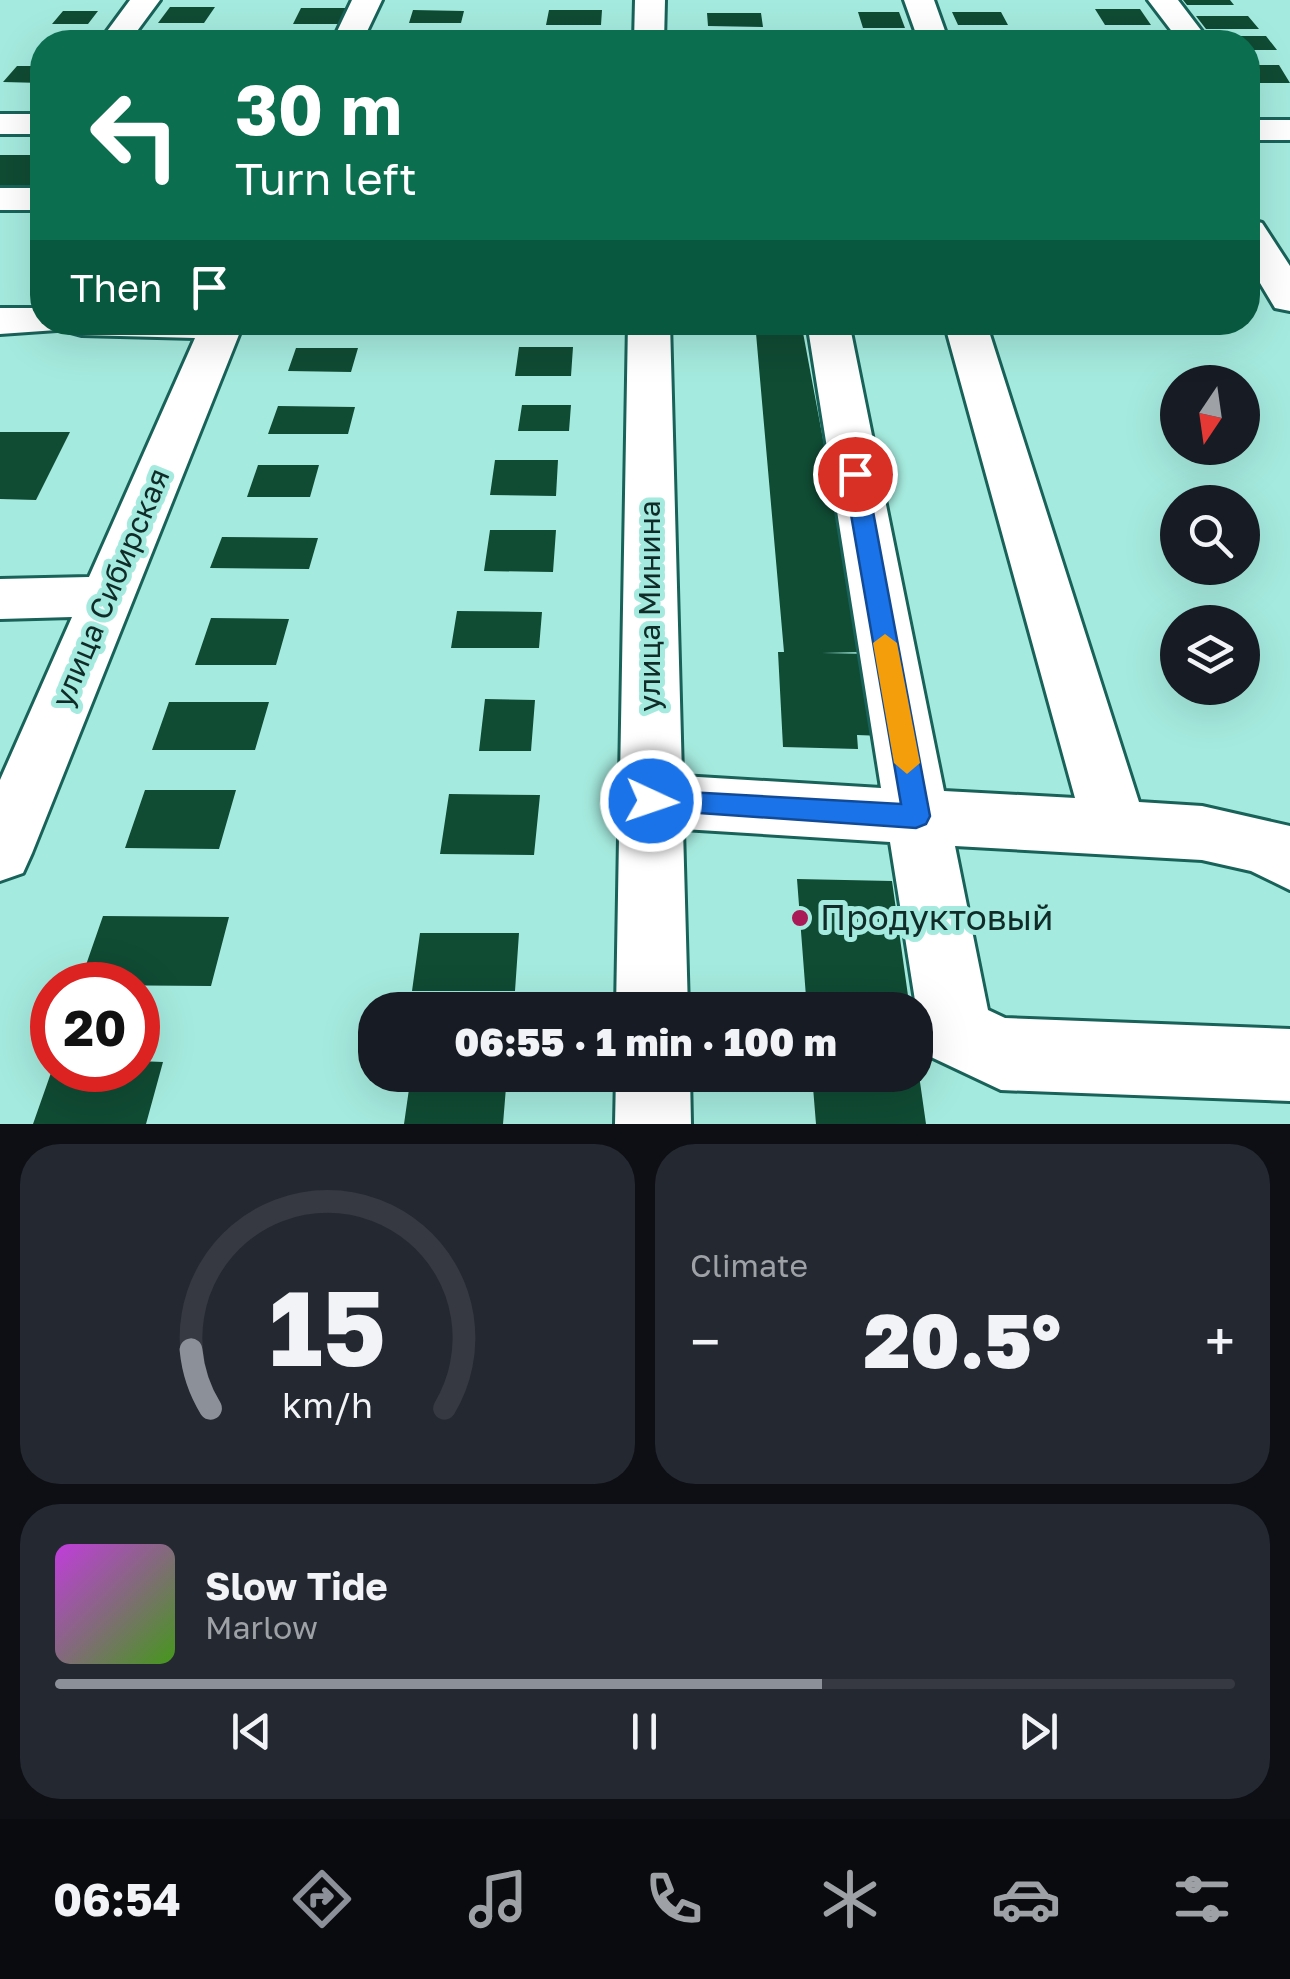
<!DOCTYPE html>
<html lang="en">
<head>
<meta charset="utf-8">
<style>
	:root { --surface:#171b24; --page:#242831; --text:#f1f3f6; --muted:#9ea1a6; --line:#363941; --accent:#8c9099 }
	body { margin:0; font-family:"Golos Text",sans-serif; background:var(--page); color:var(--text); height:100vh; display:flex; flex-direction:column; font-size:38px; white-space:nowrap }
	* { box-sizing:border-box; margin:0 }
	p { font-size:32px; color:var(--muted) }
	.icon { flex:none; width:55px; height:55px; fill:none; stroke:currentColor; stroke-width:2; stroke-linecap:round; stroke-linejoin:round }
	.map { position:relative; height:1124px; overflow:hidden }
	.sheet { display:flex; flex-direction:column; gap:20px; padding:20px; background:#0d0f14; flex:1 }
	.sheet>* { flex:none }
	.top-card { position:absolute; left:30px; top:30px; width:1230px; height:305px; border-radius:40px; box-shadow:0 10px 40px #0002; background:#0b6e4f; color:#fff; overflow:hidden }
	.needle { width:65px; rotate:193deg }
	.buttons { position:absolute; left:1160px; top:365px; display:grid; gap:20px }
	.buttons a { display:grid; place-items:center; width:100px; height:100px; border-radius:50%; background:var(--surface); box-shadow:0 10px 40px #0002; font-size:50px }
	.speed { position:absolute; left:30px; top:962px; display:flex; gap:20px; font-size:50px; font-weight:700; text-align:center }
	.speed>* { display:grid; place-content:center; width:130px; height:130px; border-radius:50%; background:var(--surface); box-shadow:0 10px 40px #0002; line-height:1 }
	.speed .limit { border:15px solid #d22; background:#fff; color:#111 }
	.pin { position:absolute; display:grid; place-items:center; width:85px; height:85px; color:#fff; margin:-42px; border:5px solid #fff; border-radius:50%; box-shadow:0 2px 10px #0007 }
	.me { position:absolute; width:110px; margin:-55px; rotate:93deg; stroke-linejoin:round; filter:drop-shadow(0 0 8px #0008) }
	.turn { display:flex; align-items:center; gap:35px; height:210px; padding:0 40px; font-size:45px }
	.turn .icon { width:130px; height:130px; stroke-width:2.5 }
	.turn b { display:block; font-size:70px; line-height:85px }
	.then { display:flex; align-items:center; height:95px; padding:0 40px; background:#0003; gap:20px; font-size:38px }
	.big { font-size:75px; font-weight:800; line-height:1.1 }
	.sheet .tile { flex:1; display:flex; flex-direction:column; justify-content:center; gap:15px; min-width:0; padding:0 35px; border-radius:40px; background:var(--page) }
	.sheet .dial { align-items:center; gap:0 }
	.dial svg { height:260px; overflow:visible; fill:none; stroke:var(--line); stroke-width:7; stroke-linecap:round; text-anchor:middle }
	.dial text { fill:var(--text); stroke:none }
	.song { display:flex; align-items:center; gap:30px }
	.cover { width:120px; height:120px; border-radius:15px; background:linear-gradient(135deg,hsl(290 70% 55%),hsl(100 70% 35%)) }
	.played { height:10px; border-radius:5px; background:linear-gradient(90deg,var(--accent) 65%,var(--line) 65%) }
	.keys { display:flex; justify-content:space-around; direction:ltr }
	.heat { display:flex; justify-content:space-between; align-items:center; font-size:55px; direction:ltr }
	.sheet .tiles { flex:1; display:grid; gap:20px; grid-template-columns:1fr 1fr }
	.tile:last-child { grid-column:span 2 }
	.trip { position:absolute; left:358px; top:992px; width:575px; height:100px; border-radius:40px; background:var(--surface); box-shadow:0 10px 40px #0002; font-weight:800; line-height:100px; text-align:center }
	.menu { display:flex; height:160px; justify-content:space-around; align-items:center; background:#090b0e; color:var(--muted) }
	.menu .icon { width:70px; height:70px }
	.menu .on { color:var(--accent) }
	.menu b { font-size:45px; color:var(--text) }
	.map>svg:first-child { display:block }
	.building { fill:#104b34 }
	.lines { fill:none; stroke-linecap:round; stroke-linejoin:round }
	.minor-casing { stroke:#196259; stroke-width:6 }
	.minor { fill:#fff; fill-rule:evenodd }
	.route { fill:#1a73e8; stroke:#114b97; stroke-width:2.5 }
	.slow { fill:#f59e0b }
	.poi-dot { fill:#a91a56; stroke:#a5eade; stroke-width:4 }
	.labels { text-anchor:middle; stroke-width:10; stroke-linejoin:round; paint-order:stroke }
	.street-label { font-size:30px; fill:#0f2c28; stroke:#a5eade }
	.near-poi-label { font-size:35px; fill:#0f2c28; stroke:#a5eade; text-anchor:start }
</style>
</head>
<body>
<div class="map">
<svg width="1290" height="1124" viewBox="0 0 1290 1124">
	<rect width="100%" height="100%" fill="#a5eade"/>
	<path class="building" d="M1183 0H1230L1234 5H1187Z
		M170 7H215L204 23H158Z
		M301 8H355L348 24H293Z
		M1095 9H1140L1151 25H1105Z
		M413 10 464 11 461 23H409Z
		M549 10H602L601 25H546Z
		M63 11H98L88 24H52Z
		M858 12H899L905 28H863Z
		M952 12H1001L1008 25H958Z
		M707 13H761L763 27 708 26Z
		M1196 16H1248L1259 29H1206Z
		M54 34 92 35 86 42H48Z
		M407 35H448L446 42H404Z
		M857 35H903L906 42H859Z
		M1117 35H1156L1161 42H1121Z
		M555 36H606L605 42H554Z
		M1216 36H1266L1277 50H1248V42H1221Z
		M292 37H347L345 42H289Z
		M1248 65H1279L1290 83H1248Z
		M17 66H42V83L3 82Z
		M0 155H42V187L0 186Z
		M755 322H801L863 652 822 653 873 654 883 736 857 735 858 749 783 747 778 652H784Z
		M519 347H573L571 376H515Z
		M296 348H358L351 372 288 371Z
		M522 405H571L569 431H518Z
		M278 406 355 407 348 434H268Z
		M0 432H70L36 500 0 499Z
		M495 460H558L556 496 490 495Z
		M258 465H319L310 497H247Z
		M490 530H556L553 572 484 571Z
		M222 537 318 538 309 569 210 568Z
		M457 611 542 612 539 648H451Z
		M211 618 289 619 276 665H195Z
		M485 699 535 700 531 751H479Z
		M169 702H269L255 750H152Z
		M145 790H236L219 849 125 848Z
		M449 794 540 795 534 855 440 854Z
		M797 879 892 881 910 1010H807Z
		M103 916 229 917 211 986 79 985Z
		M420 933H519L515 991H412Z
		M138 1061 163 1062 146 1124H33L52 1070H138Z
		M917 1061 926 1124H816L812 1075H915Z
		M411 1075H507L503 1124H404Z"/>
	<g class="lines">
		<g class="minor-casing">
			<path id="minor" d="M130 0H160L129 42H99Z
				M352 0H382L362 42H332Z
				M635 0H665L664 42H634Z
				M904 0H934L949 42H919Z
				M1148 0H1178L1210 42H1180Z
				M0 114H42V134H0Z
				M1248 120H1290V140H1248Z
				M0 188H42V210H0Z
				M1248 219 1262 223 1290 266V311L1275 308 1248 263Z
				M0 308H42V322H244L32 853 23 873 0 881V780L72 617 0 619V579L89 577 195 338 82 335 67 331 62 323 57 330 0 334Z
				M628 322H670L682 776 881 788 807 322H849L944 791 1075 798 944 322H986L1139 802 1202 806 1290 826V890L1251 871 1202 860 955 846 988 1010 1005 1018 1290 1029V1101L1001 1090 931 1057 920 1032 890 842 683 829 688 1010H616Z
				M616 1075H690L691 1124H615Z"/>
		</g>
		<use href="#minor" class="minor"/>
	</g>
	<path class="route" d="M855 468 866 474 930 816 926 824 916 828 642 809 638 801 642 793 651 790 901 804 844 474Z"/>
	<path class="slow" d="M885 634 897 643 920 763 907 774 894 763 873 643Z"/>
	<circle class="poi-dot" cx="800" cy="918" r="10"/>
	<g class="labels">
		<g class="street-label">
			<text transform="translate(111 588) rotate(-67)" y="10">улица Сибирская</text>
			<text transform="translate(650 606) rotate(-90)" y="10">улица Минина</text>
		</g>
		<g class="near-poi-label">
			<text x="820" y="930">Продуктовый</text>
		</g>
	</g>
</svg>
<div class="buttons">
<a><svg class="needle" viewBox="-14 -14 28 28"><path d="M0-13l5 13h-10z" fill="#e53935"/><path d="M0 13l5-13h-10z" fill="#9ea1a6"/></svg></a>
<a><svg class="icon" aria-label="search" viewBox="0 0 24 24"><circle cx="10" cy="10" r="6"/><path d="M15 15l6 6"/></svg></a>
<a><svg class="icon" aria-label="layers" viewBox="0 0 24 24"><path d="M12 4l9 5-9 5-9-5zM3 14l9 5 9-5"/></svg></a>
</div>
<div class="speed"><div class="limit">20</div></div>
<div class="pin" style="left:855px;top:474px;background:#d93025"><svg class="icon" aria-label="arrive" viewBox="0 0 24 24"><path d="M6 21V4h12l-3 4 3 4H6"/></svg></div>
<svg class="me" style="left:651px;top:801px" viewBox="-20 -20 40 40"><circle r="17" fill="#1a73e8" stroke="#fff" stroke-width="3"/><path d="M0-11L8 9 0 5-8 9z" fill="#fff"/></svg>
<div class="trip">06:55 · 1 min · 100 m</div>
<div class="top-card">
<div class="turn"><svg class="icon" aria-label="left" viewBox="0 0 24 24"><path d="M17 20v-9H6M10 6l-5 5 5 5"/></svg><div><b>30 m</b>Turn left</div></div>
<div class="then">Then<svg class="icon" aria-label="arrive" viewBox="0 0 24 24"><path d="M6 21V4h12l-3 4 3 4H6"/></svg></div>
</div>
</div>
<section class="sheet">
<div class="tiles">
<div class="tile dial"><svg viewBox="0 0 100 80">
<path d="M14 69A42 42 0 1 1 86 69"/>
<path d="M14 69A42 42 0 0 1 8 51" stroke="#8c9099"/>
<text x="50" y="56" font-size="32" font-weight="700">15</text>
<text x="50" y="72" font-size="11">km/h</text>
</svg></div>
<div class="tile"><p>Climate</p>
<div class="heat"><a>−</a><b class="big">20.5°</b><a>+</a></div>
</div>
<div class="tile">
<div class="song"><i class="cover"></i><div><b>Slow Tide</b><p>Marlow</p></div></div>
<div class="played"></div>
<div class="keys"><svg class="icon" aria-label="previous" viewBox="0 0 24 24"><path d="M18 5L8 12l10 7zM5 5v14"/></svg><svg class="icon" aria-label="pause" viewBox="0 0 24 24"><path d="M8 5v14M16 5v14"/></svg><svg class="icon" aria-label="next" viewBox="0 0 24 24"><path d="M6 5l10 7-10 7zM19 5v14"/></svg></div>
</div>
</div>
</section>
<nav class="menu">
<b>06:54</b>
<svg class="icon on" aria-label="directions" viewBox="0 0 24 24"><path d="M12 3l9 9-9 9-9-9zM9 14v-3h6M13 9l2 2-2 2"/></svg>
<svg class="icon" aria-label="music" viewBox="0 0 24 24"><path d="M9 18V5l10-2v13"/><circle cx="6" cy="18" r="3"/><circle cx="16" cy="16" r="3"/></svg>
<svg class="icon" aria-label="phone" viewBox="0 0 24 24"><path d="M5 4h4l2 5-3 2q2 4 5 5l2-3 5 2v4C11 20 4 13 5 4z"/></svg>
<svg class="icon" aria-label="climate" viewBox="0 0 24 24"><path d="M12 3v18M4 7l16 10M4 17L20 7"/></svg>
<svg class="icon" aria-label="car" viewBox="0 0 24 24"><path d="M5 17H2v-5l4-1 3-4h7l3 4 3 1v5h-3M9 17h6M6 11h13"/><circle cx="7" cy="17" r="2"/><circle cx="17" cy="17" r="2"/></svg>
<svg class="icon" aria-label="filters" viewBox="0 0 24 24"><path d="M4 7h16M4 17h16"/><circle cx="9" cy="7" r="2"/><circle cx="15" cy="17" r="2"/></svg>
</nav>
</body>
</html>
